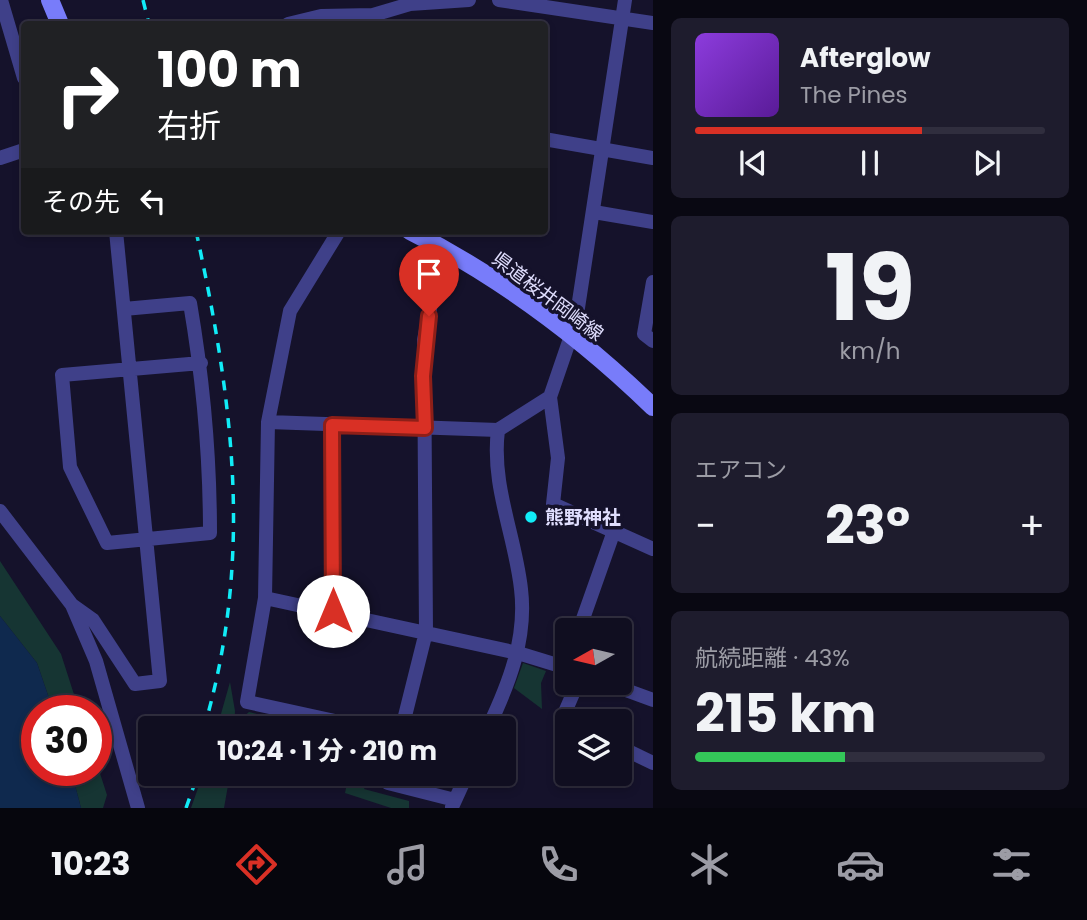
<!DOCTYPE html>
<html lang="ja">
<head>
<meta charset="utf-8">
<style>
	:root { --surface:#100e20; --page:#1e1c2d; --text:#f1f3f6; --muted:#9c9ca5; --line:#302e3e; --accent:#d93025 }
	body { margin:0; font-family:Poppins,"Noto Sans JP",sans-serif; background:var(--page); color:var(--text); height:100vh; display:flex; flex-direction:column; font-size:26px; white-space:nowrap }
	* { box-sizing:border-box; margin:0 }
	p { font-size:23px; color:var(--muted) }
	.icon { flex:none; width:38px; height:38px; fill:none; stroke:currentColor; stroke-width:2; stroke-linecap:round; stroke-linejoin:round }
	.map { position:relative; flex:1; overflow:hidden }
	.panel { display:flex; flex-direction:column; gap:18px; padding:18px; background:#090812; width:434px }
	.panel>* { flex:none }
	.guide { position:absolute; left:21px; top:21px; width:527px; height:214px; border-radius:7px; box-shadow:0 4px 10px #0003,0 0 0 2px var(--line); background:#202124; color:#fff; overflow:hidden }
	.needle { width:46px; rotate:262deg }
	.buttons { position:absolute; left:555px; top:618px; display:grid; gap:14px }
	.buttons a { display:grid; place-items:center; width:77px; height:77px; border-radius:7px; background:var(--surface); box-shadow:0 4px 10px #0003,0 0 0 2px var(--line); font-size:35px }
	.speed { position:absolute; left:21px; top:695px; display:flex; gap:14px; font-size:35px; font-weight:700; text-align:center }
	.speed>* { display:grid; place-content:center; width:91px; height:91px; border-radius:50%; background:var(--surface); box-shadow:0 4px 10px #0003,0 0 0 2px var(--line); line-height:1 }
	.speed .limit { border:10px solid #d22; background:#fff; color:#111 }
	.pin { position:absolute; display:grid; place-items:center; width:60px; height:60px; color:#fff; margin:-72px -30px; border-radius:50% 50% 50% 0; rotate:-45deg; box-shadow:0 0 7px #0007 }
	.pin .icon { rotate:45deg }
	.me { position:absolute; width:77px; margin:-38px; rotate:0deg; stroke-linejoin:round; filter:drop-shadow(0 0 5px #0008) }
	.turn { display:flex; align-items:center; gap:24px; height:147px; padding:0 21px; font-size:32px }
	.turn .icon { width:91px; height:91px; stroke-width:2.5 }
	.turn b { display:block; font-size:49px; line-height:60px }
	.then { display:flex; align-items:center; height:66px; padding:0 21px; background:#0003; gap:14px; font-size:26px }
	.big { font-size:52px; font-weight:700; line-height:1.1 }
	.panel .tile { flex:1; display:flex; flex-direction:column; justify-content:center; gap:10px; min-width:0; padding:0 24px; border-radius:10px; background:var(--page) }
	.panel .dial { align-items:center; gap:0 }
	.dial b { font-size:91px; line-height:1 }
	.song { display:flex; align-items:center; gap:21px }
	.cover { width:84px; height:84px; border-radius:10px; background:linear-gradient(135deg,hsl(270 70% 55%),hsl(270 70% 35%)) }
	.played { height:7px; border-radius:4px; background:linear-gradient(90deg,var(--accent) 65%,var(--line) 65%) }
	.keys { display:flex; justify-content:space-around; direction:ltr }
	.heat { display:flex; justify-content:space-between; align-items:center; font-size:38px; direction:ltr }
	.charge { height:10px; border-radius:5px; background:linear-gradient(90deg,#34c759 43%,var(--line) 0) }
	.trip { position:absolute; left:138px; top:716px; width:378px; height:70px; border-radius:7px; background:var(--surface); box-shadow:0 4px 10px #0003,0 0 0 2px var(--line); font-weight:700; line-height:70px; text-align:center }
	.tabs { display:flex; height:112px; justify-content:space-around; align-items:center; background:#06060d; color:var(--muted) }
	.tabs .icon { width:49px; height:49px }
	.tabs .selected { color:var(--accent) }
	.tabs b { font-size:32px; color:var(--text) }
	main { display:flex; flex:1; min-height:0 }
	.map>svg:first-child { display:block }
	.green { fill:#163533 }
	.water { fill:#0f294e }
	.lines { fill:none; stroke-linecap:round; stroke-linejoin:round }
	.minor { stroke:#3f4089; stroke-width:14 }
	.secondary { stroke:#787cfa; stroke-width:18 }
	.rail { stroke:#11ecf7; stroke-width:3.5; stroke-dasharray:10 9; stroke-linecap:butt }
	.route-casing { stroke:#8d1f18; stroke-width:18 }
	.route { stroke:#d93025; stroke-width:12 }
	.poi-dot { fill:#11ecf7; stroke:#15122b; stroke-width:2.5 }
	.labels { text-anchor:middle; stroke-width:7; stroke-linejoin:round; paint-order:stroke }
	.street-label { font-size:19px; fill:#e0defe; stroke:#15122b }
	.poi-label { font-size:19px; font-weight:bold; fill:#e0defe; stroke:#15122b; text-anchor:start }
</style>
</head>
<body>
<main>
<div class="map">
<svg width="653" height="808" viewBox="0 0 653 808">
	<rect width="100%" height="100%" fill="#15122b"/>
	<path class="green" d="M0 561 61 654 79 710H53L37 663 0 616Z
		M523 663 546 671 541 683 542 709 514 688Z
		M230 682 235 711 234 728H217Z
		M249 712 313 728H242V718Z
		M96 761 107 795 103 808H81L71 770H96Z
		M203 774H230L224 808H191Z
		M349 774H372L364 789 409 801V808H391L345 793Z"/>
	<path class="water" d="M0 616 37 663 53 710H37V770H71L81 808H0Z"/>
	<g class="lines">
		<path class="minor" d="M1 0 24 78
			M499 0 653 23
			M625 0 576 321 550 397 558 458 553 504 653 549
			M288 24 321 16 373 15 410 4 469 0
			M544 139 653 158
			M0 158 24 150
			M594 212 653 222
			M339 231 290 311 268 422 498 430 550 397
			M653 282 644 334 653 341
			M124 309 190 303C203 379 210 455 210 533L107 543 70 467 62 375 201 363
			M332 425 333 612
			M0 511 72 605 96 661 138 808
			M265 598 268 422
			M72 605 93 620 135 684 160 681 116 231
			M579 630 614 531
			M604 682 653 700
			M567 721 562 719 578 682
			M367 728 247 702 265 598 518 653 567 668
			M402 728 426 632 424 340 433 293 448 250
			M488 728C509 684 527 638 521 589 515 535 491 485 498 430
			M620 747 653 763
			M390 774 388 783 455 800
			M452 807 467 774"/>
		<path class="secondary" d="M50 0 60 24
			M410 231C498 276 582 338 653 407"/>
		<path class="rail" d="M143 0 149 24
			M196 231C233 401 254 557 204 728
			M186 808 198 774"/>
	</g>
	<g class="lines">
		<g class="route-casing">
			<path id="route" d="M333 611 332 425 425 428 423 376 429 316"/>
		</g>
		<use href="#route" class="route"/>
	</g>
	<circle class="poi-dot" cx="531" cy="517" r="7"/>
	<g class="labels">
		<g class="street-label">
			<text transform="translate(548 296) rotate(37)" y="7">県道桜井岡崎線</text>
		</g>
		<g class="poi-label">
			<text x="545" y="524">熊野神社</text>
		</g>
	</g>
</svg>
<div class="buttons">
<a><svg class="needle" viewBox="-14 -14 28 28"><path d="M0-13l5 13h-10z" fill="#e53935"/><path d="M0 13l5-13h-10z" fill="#9c9ca5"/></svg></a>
<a><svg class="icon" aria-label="layers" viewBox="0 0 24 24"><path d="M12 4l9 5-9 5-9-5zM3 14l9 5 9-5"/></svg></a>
</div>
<div class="speed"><div class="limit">30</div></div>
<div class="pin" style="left:429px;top:316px;background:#d93025"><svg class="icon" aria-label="arrive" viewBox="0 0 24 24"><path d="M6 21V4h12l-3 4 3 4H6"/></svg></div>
<svg class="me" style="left:333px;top:611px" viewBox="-20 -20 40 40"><circle r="19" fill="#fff"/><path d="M0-13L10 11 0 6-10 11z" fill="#d93025"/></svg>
<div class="trip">10:24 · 1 分 · 210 m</div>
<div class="guide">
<div class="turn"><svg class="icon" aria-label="right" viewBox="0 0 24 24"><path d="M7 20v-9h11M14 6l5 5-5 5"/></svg><div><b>100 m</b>右折</div></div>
<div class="then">その先<svg class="icon" aria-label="left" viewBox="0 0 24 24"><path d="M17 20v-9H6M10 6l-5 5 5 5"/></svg></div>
</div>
</div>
<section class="panel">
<div class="tile">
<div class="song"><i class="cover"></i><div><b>Afterglow</b><p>The Pines</p></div></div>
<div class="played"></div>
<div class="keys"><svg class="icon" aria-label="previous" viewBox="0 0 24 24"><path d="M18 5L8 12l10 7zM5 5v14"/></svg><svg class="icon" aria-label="pause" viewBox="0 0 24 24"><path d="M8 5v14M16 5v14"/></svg><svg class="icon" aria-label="next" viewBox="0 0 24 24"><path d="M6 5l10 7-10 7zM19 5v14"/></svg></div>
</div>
<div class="tile dial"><b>19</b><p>km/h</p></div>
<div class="tile"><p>エアコン</p>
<div class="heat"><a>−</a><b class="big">23°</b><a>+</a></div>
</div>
<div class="tile"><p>航続距離 · 43%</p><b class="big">215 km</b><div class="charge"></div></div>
</section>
</main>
<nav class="tabs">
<b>10:23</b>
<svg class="icon selected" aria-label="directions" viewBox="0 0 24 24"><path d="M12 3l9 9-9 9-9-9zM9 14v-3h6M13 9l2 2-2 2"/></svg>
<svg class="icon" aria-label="music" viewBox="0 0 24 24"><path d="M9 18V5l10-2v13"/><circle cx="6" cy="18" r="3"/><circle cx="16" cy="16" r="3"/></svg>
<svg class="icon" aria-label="phone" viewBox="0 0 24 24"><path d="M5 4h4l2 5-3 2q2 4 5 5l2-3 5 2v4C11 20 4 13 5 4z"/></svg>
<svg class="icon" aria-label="climate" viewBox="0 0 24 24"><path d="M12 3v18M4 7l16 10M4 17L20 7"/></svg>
<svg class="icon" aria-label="car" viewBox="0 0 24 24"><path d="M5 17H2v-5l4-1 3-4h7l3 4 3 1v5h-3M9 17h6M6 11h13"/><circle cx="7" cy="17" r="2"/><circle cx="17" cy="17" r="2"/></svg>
<svg class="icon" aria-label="filters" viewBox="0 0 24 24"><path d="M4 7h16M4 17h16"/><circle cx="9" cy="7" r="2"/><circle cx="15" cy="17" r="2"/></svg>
</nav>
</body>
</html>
